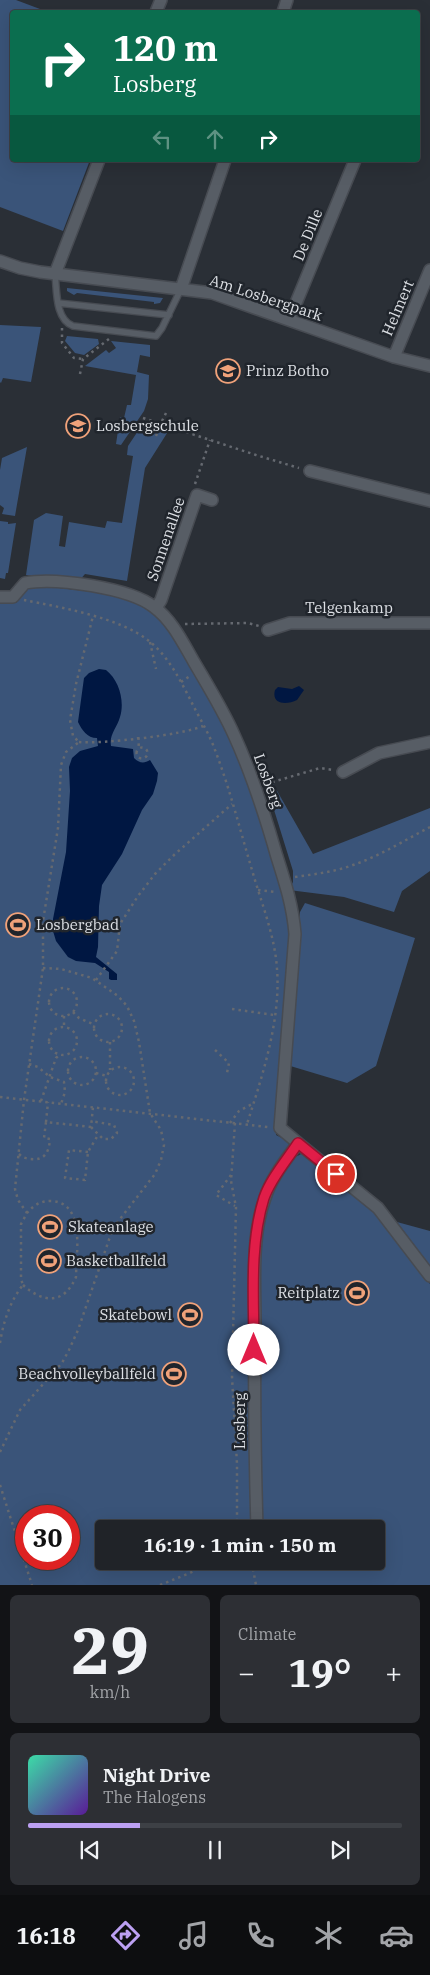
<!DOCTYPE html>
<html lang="en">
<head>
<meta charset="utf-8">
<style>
	:root { --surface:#202328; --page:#2d2f34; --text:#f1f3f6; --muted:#a2a4a8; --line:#3d4045; --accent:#bca0f2 }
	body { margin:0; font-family:"IBM Plex Serif",serif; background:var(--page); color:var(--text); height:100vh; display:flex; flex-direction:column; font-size:19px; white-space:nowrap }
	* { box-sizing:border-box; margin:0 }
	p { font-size:16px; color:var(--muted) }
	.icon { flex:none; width:28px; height:28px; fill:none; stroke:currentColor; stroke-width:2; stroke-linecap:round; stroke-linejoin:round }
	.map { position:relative; height:1585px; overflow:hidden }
	.sheet { display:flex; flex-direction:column; gap:10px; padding:10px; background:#121316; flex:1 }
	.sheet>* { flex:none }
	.banner { position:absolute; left:10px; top:10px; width:410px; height:152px; border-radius:5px; box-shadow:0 5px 20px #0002,0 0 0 1px var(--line); background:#0b6e4f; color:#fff; overflow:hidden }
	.speed { position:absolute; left:15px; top:1505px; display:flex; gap:10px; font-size:25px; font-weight:700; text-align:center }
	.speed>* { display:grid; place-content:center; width:65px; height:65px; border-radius:50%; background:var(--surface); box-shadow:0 5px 20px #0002,0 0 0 1px var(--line); line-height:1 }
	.speed .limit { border:8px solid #d22; background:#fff; color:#111 }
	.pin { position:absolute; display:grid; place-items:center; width:42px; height:42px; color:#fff; margin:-21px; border:2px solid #fff; border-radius:50%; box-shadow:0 1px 5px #0007 }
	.me { position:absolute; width:55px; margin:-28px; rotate:0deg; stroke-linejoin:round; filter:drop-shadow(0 0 4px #0008) }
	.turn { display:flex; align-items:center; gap:18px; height:105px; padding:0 20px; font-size:22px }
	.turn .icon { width:65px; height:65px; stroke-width:2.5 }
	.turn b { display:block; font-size:35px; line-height:42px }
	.lanes { display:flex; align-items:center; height:48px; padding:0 20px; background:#0003; justify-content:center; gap:25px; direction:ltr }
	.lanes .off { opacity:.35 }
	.big { font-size:38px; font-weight:700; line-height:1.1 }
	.sheet .card { flex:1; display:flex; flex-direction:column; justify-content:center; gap:8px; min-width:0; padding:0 18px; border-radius:8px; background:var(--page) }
	.sheet .dial { align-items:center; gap:0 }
	.dial b { font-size:65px; line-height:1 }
	.song { display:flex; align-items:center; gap:15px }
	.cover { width:60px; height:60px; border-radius:8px; background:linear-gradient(135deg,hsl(160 70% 55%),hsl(270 70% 35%)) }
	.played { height:5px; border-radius:2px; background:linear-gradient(90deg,var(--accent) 30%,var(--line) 30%) }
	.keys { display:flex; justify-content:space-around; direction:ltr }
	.heat { display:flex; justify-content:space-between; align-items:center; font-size:28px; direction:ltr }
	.sheet .tiles { flex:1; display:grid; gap:10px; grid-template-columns:1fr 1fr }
	.card:last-child { grid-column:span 2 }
	.trip { position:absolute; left:95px; top:1520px; width:290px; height:50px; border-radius:5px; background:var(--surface); box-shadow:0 5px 20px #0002,0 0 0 1px var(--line); font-weight:700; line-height:50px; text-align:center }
	.dock { display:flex; height:80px; justify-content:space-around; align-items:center; background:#0d0e10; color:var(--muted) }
	.dock .icon { width:35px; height:35px }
	.dock .current { color:var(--accent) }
	.dock b { font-size:22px; color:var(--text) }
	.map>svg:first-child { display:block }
	.green { fill:#3a5479; fill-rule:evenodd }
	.water { fill:#001742 }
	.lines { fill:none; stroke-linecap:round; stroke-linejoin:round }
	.service-casing { stroke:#474b52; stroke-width:8 }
	.minor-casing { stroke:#474b52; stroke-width:14 }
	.path { stroke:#656970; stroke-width:2.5; stroke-dasharray:2.5 4; stroke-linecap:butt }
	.service { stroke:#575d65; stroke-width:5.5 }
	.minor { stroke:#575d65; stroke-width:11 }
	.route-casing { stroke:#92132f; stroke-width:12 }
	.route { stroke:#e11d48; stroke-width:9 }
	.labels { text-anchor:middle; stroke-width:5; stroke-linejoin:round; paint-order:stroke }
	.street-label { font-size:15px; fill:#dde0e5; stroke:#20252c }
	.poi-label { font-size:15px; fill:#dde0e5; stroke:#20252c; text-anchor:start }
</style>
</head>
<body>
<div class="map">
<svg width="430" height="1585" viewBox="0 0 430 1585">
	<rect width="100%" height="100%" fill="#2a2f36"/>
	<path class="green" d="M0 0H16L48 12H12V160H90L63 231 0 207Z
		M67 288 163 298 160 303 154 304V302L77 293 74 295 67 291Z
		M0 325 41 327 31 382 3 378 1 383 0 382Z
		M67 336 98 339 99 344 84 355 75 353 65 341Z
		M111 341 150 345V357L140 355 137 372 149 375 148 399 144 411 121 445 116 444 120 417 124 418 127 405H131L136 375 85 366 106 350 109 353 116 348Z
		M144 422 169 430 145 468 127 581 85 574 78 582 26 575 34 520 46 513 63 516 59 546 65 547 69 522 105 528 107 521 122 523 133 456 127 455 128 446Z
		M27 447 15 516 2 514 4 508 0 505V470L2 458Z
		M0 521 8 522V524L16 523 8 573H6L5 579 0 578Z
		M33 585 120 595 145 604 155 611 170 631 182 651 233 742 264 824 284 891 292 934 276 1135 288 1141 290 1149 262 1198 255 1225 252 1260V1435L254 1529H104V1561H376V1529H260L258 1437V1262L261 1224 267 1198 274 1183 290 1160 303 1153 373 1211 386 1225 430 1284V1585H0V603H16L27 588ZM26 1516H69V1559H26Z
		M272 782 313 854 430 808V871L402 891 394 912 344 897 289 890 293 882V871L266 784Z
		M305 903 415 938 376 1066 347 1083 287 1065 300 912Z
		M397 1222 430 1231V1266Z"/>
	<path class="water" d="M99 669 106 670C119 680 125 701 120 717 117 728 109 734 111 746L133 749 134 758C139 763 144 764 150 760L158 773 157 781 153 794 142 810 122 854 102 885 99 906 98 947 96 957 117 974V980H111L109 979V972L95 963 76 961 68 957 56 941 53 931V919L66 852 70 791 69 767 72 758 80 751 98 746 97 738C87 738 82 730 78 722L84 678 89 673Z
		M299 686 304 690 297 700C287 705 271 705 275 690L278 687 292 689Z"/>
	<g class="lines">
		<g class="service-casing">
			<path id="service" d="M55 274C57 291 55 319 73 326L156 336 162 328 181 289
				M58 303 169 315"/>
		</g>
		<g class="minor-casing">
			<path id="minor" d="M156 12 161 0
				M283 12 287 0
				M0 261 20 268 40 272 212 293 394 357 430 366
				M55 274 99 160
				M181 289 225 160
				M289 320 355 160
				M394 357 430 270
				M310 471 430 501
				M0 597H13L25 583C55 577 130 588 154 607 172 620 183 643 194 662 208 686 223 710 234 735 252 774 265 815 277 857 285 882 293 907 295 934L280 1128 298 1143
				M156 608 161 600 197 495 212 500
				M268 630 290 623H430
				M343 772 379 753 430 742
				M257 1529C255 1460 254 1392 255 1323 255 1282 251 1237 265 1198 271 1178 286 1160 298 1143L378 1208 430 1276"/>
		</g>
		<path class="path" d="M62 328V343L74 358 83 359
			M80 374 83 359 109 339
			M143 418 256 455 299 468
			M162 421 166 413
			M156 436 159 428
			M195 484 210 440
			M24 600C60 607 121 618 149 641 168 656 179 678 190 699 198 716 209 733 215 750 230 789 240 830 252 870 261 902 275 936 277 969 281 1020 262 1077 247 1124
			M185 624 248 623 259 626
			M150 642 156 669
			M181 682 190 676
			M138 737 139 748
			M79 742C103 744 183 735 203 726
			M136.5 753a5.5 5.5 0 1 1 11 0a5.5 5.5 0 1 1-11 0Z
			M266 784 320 768 333 770
			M295 877C315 874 334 872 353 865 380 856 405 840 430 827
			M258 890 276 892
			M96 980 117 951 120 924 138 896 155 874 174 855 232 804
			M49 1002a14 14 0 1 1 28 0a14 14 0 1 1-28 0Z
			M232 1009 274 1015
			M73 1012 79 1018 95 1025
			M94 1028a14 14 0 1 1 28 0a14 14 0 1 1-28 0Z
			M64 1016V1027
			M49 1041a14 14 0 1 1 28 0a14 14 0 1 1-28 0Z
			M110 1042V1070
			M215 1050 229 1063 227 1073
			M68 1071a14 14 0 1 1 28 0a14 14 0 1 1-28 0Z
			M29 1064 38 1067 50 1077 64 1082 65 1092 61 1104
			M106 1081a14 14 0 1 1 28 0a14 14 0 1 1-28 0Z
			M96 1073 107 1076
			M0 1097 268 1127
			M41 1101 56 1058 59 1055
			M46 1122 48 1102
			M230 1123 239 1111 254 1103
			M235 1123 231 1181 236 1207 232 1377 237 1464V1529
			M91 1127 103 1139H111L117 1133 114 1125 91 1121
			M88 1152 69 1150 65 1178 85 1180 88 1152 98 1135
			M19 1154C23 1158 25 1158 30 1159 45 1161 49 1152 50 1139L44 1138 46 1122 91 1127 93 1107
			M231 1175 216 1195 235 1206
			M23 1285C43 1303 64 1305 76 1277 76 1254 86 1202 51 1201 40 1201 34 1205 27 1213
			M0 1343C3 1323 10 1301 23 1285L21 1279V1224L27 1213 18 1200 15 1189 24 1100 43 968V921L58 828 61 765 66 752 79 742 73 736 70 720 76 684 93 616
			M0 1452 20 1410 62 1363 69 1350 78 1330 113 1228 155 1174 161 1160 164 1145 161 1130 150 1113 139 1042 134 1021 127 1006 118 996 92 978 61 969 43 968
			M0 1485 32 1585
			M239 1561 246 1570
			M253 1569 256 1585
			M160 1585 190 1573 211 1561"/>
		<use href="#service" class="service"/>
		<use href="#minor" class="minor"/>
	</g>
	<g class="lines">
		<g class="route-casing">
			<path id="route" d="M254 1350C254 1301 249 1246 264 1198 271 1178 287 1160 298 1143L336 1174"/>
		</g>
		<use href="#route" class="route"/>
	</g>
	<defs>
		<g id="school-ring" transform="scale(1.25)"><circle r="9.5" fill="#20252c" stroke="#f0a27a" stroke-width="1.5"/><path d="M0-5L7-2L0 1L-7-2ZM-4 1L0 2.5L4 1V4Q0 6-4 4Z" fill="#f0a27a"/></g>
		<g id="stadium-ring" transform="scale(1.25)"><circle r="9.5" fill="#20252c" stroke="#f0a27a" stroke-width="1.5"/><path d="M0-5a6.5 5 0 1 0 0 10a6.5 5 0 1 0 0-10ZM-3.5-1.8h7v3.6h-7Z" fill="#f0a27a"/></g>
	</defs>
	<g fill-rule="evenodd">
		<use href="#school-ring" x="228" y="371"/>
		<use href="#school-ring" x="78" y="426"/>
		<use href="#stadium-ring" x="18" y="925"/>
		<use href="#stadium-ring" x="50" y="1227"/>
		<use href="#stadium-ring" x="49" y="1261"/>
		<use href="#stadium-ring" x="357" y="1293"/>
		<use href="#stadium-ring" x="190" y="1315"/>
		<use href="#stadium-ring" x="174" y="1374"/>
	</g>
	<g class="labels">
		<g class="street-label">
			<text transform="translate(308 235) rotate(-68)" y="5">De Dille</text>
			<text transform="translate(266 298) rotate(18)" y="5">Am Losbergpark</text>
			<text transform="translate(398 308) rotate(-67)" y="5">Helmert</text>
			<text transform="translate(166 539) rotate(-71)" y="5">Sonnenallee</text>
			<text x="349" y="613">Telgenkamp</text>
			<text transform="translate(268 781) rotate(70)" y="5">Losberg</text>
			<text transform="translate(240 1421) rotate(-90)" y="5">Losberg</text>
		</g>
		<g class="poi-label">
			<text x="246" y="376">Prinz Botho</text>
			<text x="96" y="431">Losbergschule</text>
			<text x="36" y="930">Losbergbad</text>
			<text x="68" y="1232">Skateanlage</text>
			<text x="66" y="1266">Basketballfeld</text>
			<text x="340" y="1298" text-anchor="end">Reitplatz</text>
			<text x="172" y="1320" text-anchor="end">Skatebowl</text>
			<text x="156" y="1379" text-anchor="end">Beachvolleyballfeld</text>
		</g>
	</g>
</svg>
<div class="speed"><div class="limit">30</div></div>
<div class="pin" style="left:336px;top:1174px;background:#d93025"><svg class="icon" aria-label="arrive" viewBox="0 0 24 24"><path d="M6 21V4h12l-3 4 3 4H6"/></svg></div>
<svg class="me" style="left:254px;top:1350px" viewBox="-20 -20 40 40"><circle r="19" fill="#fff"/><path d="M0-13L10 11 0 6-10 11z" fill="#e11d48"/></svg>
<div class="trip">16:19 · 1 min · 150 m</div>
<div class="banner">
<div class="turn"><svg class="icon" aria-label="right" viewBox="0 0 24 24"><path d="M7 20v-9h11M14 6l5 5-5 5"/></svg><div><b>120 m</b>Losberg</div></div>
<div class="lanes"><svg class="icon off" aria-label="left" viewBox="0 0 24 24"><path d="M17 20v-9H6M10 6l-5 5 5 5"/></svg><svg class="icon off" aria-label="ahead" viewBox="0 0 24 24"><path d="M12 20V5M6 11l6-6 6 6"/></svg><svg class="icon" aria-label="right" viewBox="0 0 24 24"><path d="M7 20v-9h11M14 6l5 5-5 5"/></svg></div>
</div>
</div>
<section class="sheet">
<div class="tiles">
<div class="card dial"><b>29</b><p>km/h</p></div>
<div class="card"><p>Climate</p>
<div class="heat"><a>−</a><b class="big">19°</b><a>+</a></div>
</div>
<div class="card">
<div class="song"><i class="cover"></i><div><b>Night Drive</b><p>The Halogens</p></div></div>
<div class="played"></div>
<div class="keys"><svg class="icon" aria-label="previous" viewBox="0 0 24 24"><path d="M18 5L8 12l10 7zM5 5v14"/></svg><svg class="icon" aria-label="pause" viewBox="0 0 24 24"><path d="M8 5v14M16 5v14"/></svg><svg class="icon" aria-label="next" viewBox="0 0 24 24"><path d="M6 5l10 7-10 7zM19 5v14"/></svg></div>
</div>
</div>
</section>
<nav class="dock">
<b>16:18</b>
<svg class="icon current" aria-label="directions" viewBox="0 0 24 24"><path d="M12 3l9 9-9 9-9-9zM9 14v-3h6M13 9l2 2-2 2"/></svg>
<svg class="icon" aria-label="music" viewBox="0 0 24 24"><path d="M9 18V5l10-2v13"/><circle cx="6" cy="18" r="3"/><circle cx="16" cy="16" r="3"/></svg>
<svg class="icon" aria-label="phone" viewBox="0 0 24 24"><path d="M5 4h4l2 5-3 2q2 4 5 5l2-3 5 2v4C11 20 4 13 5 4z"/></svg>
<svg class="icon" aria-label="climate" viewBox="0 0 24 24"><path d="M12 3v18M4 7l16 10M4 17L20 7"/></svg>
<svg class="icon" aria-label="car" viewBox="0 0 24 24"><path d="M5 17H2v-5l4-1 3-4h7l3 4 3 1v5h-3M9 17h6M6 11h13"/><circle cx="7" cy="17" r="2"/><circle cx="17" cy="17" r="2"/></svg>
</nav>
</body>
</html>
